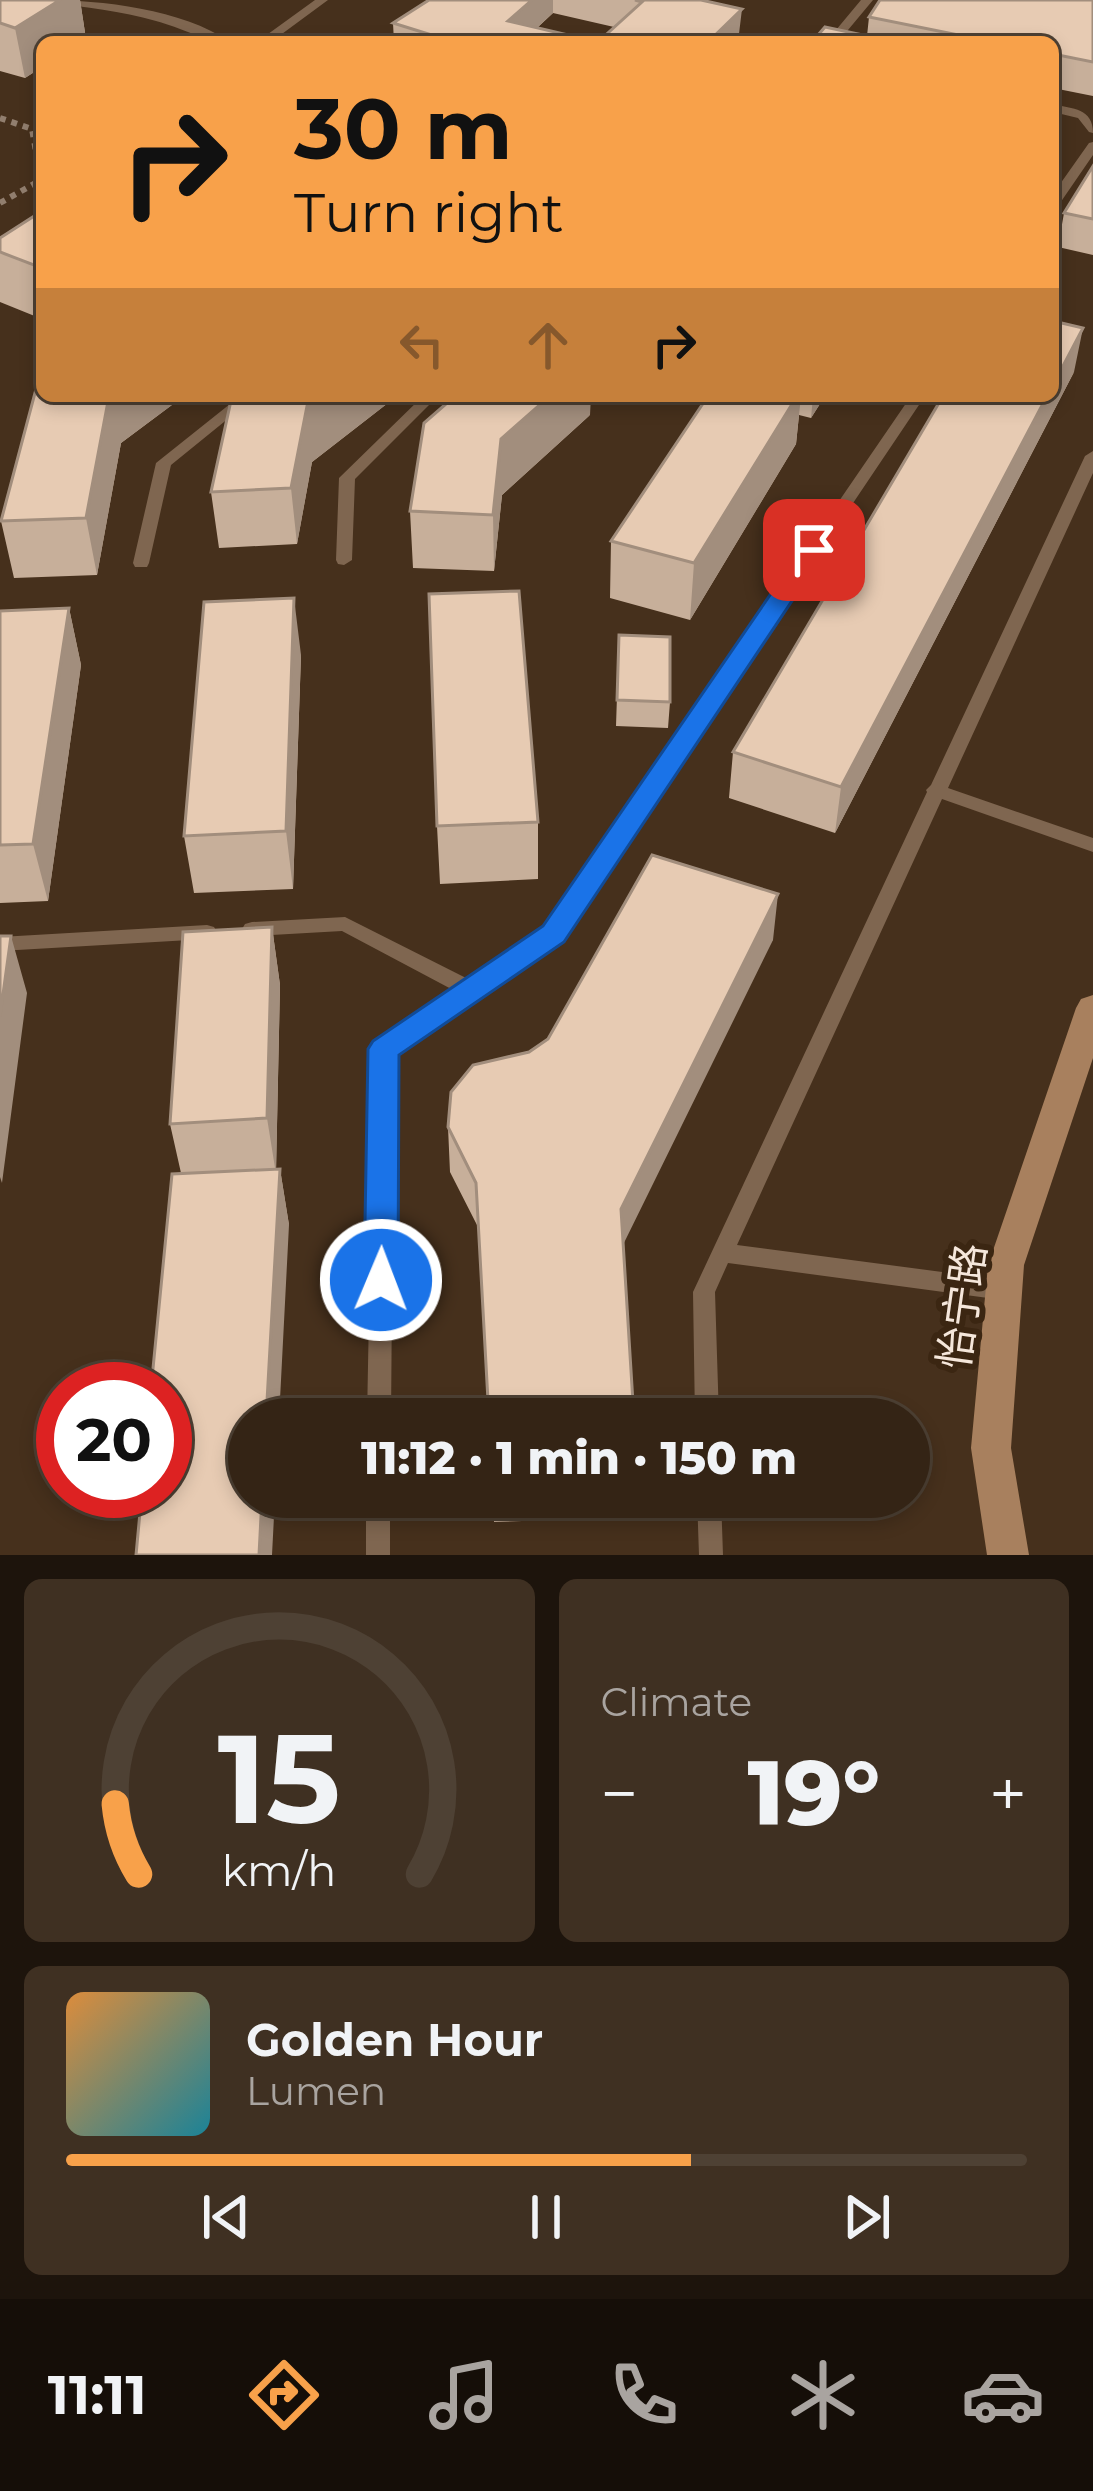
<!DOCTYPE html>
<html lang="en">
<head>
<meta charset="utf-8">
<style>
	:root { --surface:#342415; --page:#3f3022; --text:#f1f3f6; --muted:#a9a4a0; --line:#4e4134; --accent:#f8a14a }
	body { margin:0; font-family:Montserrat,"Noto Sans SC",sans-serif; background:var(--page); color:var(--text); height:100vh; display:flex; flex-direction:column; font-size:45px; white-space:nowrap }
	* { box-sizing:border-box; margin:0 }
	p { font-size:39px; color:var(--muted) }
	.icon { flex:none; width:66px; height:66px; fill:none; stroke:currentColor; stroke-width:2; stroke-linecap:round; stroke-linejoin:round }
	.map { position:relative; height:1555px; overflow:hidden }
	.sheet { display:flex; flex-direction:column; gap:24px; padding:24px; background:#1d140c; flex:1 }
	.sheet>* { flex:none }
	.banner { position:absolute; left:36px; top:36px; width:1023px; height:366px; border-radius:18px; box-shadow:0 6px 18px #0003,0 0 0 3px var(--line); background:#f8a14a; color:#111; overflow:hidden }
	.speed { position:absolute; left:36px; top:1362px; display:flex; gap:24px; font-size:60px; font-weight:700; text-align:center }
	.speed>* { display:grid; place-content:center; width:156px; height:156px; border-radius:50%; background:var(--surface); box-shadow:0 6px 18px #0003,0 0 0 3px var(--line); line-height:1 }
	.speed .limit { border:18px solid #d22; background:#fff; color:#111 }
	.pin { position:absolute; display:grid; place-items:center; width:102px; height:102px; color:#fff; margin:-51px; border-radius:24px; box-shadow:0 6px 18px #0006 }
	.me { position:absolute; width:132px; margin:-66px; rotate:1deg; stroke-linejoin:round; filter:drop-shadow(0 0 9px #0008) }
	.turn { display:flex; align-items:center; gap:42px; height:252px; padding:0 60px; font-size:54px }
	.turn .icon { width:156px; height:156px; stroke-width:2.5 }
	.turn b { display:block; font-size:84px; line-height:102px }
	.lanes { display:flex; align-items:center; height:114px; padding:0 60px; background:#0003; justify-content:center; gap:60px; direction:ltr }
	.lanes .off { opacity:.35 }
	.big { font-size:90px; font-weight:800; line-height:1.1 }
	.sheet .tile { flex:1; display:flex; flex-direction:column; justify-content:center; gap:18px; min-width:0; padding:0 42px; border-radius:18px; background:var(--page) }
	.sheet .dial { align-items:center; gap:0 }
	.dial svg { height:312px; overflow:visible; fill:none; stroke:var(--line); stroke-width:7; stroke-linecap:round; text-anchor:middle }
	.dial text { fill:var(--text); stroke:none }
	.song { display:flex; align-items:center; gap:36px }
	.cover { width:144px; height:144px; border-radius:18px; background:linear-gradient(135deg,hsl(30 70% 55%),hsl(190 70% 35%)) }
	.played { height:12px; border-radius:6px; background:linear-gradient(90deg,var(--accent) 65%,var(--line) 65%) }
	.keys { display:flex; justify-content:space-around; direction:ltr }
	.heat { display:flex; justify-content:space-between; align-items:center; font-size:66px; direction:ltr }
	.sheet .tiles { flex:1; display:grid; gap:24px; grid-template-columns:1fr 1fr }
	.tile:last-child { grid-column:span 2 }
	.trip { position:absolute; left:228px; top:1398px; width:702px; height:120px; border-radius:60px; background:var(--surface); box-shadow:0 6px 18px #0003,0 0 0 3px var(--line); font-weight:800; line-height:120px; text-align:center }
	.menu { display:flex; height:192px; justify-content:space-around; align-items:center; background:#150e08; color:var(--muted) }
	.menu .icon { width:84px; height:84px }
	.menu .active { color:var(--accent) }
	.menu b { font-size:54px; color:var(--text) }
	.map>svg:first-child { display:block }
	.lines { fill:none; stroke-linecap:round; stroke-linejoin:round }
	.path { stroke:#917e6e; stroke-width:6; stroke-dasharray:6 6; stroke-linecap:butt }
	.lane { fill:#7f6650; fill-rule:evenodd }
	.secondary { fill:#a8805e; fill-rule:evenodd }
	.wall { fill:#c7af9a }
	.shaded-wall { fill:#a28e7d }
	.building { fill:#e7cbb3; stroke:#a28e7d; stroke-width:3 }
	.route { fill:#1a73e8; stroke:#114b97; stroke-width:3 }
	.labels { text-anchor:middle; stroke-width:12; stroke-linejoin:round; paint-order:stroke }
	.near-street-label { font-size:42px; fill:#f5e7db; stroke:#3b2612 }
</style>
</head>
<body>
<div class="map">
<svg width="1093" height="1555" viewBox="0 0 1093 1555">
	<rect width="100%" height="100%" fill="#46301c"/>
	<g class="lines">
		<path class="path" d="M0 118 32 129 41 180
			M0 203 41 180"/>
		<path class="lane" d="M44 0C102 0 182 9 230 42 205 42 180 27 156 21 121 11 85 7 50 3Z
			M315 0H328L271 42H257Z
			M861 0H873L838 42H826Z
			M1053 104C1073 109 1093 108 1093 133L1089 132 1078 118 1053 112Z
			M1093 142V155L1058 206 1053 207V194L1089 143Z
			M240 396H256L171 465 149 563 147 567H135L133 563 156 463Z
			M423 396H438L355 479 352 560 344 565 338 564 336 560 339 478Z
			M911 396H925L560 939 394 1053 391 1419H367L374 1049 377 1043 455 991 342 931 252 936 245 934 242 929 245 924 252 922 345 917 470 980 546 929Z
			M1093 451V473L948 788 1093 838V852L942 799 737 1245 1003 1280 1011 1283 1014 1290 1011 1297 1003 1300 728 1263 715 1292 719 1419H695L693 1292 927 792 926 790 931 785 1085 456Z
			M207 925 214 927 217 932 214 937 207 939 0 951V937Z
			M366 1497H390V1555H366Z
			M697 1497H721L723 1555H699Z"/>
		<path class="secondary" d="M1093 995V1058L1024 1265 1011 1448 1029 1555H987L971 1448 988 1265 1076 1008 1081 999Z"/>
	</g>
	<path class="wall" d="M0 0H80L86 39 81 42H42V67L25 78 0 71Z
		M429 0H701L739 41 614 27 553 13 537 28 598 42H394L393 23Z
		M1093 0V96L1053 88V42H812L867 36 869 17Z
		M1093 166V255L1058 247 1064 213Z
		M42 211V319L0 302V238Z
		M1074 372 835 833 729 798 733 752Z
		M42 396H184L121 443 97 575 14 578 1 521Z
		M232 396H397L312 462 297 544 219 548 211 492Z
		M708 396H825L811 418 799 415 796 444 690 620 610 598 611 541Z
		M590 415 502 495 494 571 413 568 410 511Z
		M69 608 81 665 48 901 0 903V611Z
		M619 635 670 702 668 728 616 726Z
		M301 655 293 889 194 893 184 836Z
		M538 822V879L440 884 437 826Z
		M272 927 280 985 276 1170 280 1169 289 1225 181 1173 170 1124Z
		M773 940 478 1227 450 1172 448 1127 529 1052Z
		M493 1497H636L635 1517 494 1522Z"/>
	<path class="shaded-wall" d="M60 0H80L86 39 81 42H42V67L25 78 15 28Z
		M532 0H553V13L521 42 508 21Z
		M742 9 738 42H708Z
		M1083 328 1074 372 835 833 841 787 1047 396H1053V385Z
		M109 396H184L121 443 97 575 86 518Z
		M320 396H397L312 462 297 544 291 488 307 406Z
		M550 396H591L590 415 502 495 494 571 493 515 501 439Z
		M797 396H801L796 444 690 620 694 563Z
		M813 396H825L811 418Z
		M294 598 301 655 293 889 286 831Z
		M69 608 81 665 48 901 33 844Z
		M778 894 773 940 619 1253 621 1209Z
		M272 927 280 985 276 1174 267 1118Z
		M11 936 27 993 2 1183 0 1177V1016Z
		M280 1169 289 1225 279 1419H266Z
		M262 1497H275L272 1555H259Z"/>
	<path class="building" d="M0 0H60L15 28 0 23Z
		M429 0H532L508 21 598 42H454L393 23Z
		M635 0H701L742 9 708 42H598L642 2Z
		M880 0H1093V62L1053 54V42H993L869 17Z
		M825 27 877 38 874 42H812Z
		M154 36 176 42H144Z
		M336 37 358 42H329Z
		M1093 166V219L1064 213Z
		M42 211V266L39 267 0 252V238Z
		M1053 321 1083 328 1053 385Z
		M42 372V396H109L86 518 1 521 40 374Z
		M232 396H320L307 406 291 488 211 492Z
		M455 396H550L501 439 493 515 410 511 424 423Z
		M708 396H797L694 563 611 541Z
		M943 396H1047L841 787 733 752Z
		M519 591 538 822 437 826 429 594Z
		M294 598 286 831 184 836 204 602Z
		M69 608 33 844 0 845V611Z
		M619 635 670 637V702L617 700Z
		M652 855 778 894 621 1209 634 1419H489L476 1183 448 1127 451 1092 473 1065 529 1052 548 1039Z
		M272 927 267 1118 170 1124 183 932Z
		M0 936H11L0 1016Z
		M280 1169 266 1419H249V1497H262L259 1555H136L142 1491H165V1389H151L172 1174Z"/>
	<path class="route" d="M814 542 826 550 564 942 399 1055 398 1280 393 1291 381 1295 369 1291 364 1280 368 1049 373 1041 543 926 805 544Z"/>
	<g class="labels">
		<g class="near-street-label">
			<text transform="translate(962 1306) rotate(-82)" y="15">怡宁路</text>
		</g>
	</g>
</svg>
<div class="speed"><div class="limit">20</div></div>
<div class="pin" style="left:814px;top:550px;background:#d93025"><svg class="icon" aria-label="arrive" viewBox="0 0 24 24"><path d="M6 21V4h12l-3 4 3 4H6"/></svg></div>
<svg class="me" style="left:381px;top:1280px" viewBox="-20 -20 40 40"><circle r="17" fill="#1a73e8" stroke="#fff" stroke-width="3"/><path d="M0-11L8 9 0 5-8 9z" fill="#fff"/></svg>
<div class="trip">11:12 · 1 min · 150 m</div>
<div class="banner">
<div class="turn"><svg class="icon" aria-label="right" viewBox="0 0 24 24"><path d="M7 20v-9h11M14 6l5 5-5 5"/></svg><div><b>30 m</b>Turn right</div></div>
<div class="lanes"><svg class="icon off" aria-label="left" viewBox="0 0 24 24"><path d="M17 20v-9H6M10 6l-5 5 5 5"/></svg><svg class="icon off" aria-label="ahead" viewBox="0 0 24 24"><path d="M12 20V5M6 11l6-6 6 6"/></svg><svg class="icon" aria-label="right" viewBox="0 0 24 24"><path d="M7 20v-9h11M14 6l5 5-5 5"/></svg></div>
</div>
</div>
<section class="sheet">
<div class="tiles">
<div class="tile dial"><svg viewBox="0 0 100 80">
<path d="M14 69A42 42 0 1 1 86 69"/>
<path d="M14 69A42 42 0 0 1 8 51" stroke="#f8a14a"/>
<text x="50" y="56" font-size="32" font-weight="700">15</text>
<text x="50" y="72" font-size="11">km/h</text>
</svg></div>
<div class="tile"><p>Climate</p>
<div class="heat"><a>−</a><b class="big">19°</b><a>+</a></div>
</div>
<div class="tile">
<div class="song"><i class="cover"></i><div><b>Golden Hour</b><p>Lumen</p></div></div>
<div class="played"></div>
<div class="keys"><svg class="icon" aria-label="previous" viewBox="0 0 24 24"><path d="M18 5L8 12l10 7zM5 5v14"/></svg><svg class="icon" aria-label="pause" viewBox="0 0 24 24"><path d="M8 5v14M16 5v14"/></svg><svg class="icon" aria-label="next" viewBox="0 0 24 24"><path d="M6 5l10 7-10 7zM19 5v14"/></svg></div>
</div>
</div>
</section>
<nav class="menu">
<b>11:11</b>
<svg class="icon active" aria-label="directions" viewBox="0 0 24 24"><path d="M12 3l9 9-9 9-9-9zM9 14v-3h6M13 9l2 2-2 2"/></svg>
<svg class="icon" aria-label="music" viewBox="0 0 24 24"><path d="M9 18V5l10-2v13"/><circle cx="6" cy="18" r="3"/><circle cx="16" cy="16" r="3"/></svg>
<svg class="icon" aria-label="phone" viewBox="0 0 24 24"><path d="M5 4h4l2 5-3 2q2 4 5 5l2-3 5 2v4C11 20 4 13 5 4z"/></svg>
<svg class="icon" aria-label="climate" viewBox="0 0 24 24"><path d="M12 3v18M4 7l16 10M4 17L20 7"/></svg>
<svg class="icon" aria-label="car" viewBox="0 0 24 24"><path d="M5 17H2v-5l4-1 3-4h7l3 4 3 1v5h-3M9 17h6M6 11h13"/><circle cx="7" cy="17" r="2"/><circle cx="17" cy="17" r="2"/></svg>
</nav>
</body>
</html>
